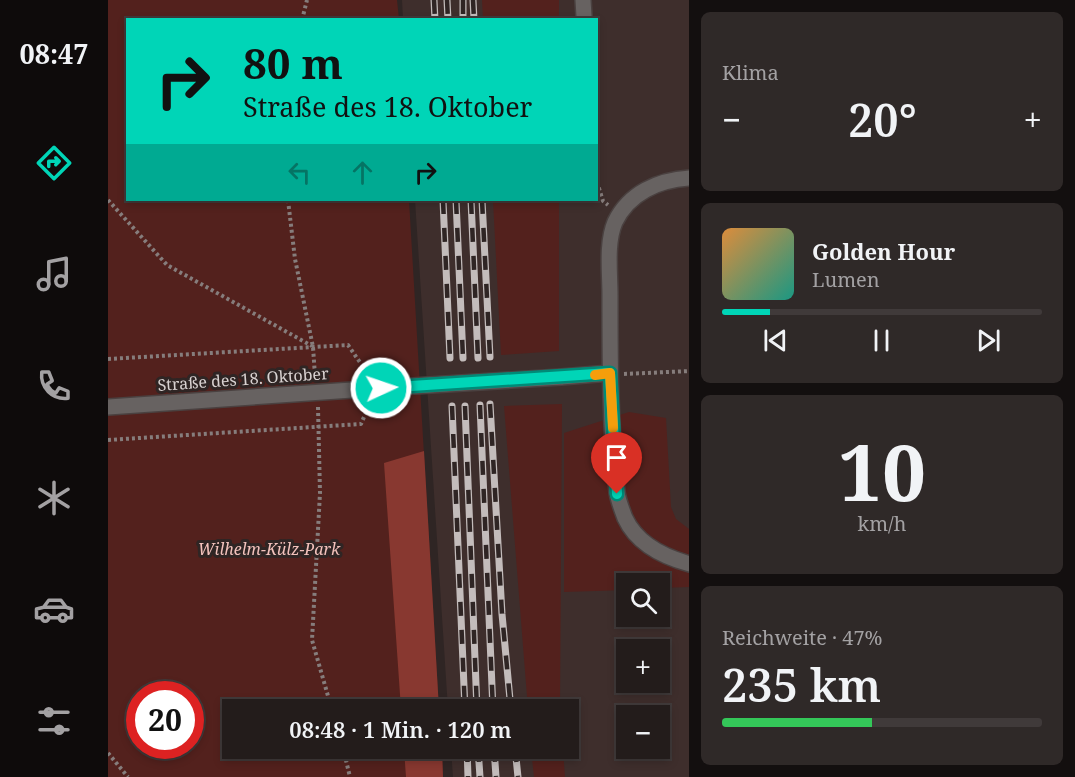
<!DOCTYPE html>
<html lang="de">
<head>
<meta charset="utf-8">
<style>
	:root { --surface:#231c1b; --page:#2f2928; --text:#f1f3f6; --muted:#a3a1a3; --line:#403a3a; --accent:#00d5b7 }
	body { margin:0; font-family:"Noto Serif",serif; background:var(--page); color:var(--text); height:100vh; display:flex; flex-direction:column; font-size:22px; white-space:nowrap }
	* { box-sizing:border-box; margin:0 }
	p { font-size:20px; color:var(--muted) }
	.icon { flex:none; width:33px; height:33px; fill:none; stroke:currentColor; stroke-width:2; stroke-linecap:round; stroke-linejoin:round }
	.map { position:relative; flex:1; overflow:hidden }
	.details { display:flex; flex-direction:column; gap:12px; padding:12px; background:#130f0f; width:386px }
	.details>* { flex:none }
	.banner { position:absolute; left:18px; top:18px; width:472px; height:183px; border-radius:0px; box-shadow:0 3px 9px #0003,0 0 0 2px var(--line); background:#00d5b7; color:#111; overflow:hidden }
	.tools { position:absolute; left:508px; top:573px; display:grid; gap:12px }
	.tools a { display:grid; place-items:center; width:54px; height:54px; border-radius:0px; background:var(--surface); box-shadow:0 3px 9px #0003,0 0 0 2px var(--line); font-size:30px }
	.speed { position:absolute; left:18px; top:681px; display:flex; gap:12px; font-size:30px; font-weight:700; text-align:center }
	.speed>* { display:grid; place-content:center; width:78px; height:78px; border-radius:50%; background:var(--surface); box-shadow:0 3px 9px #0003,0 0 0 2px var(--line); line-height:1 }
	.speed .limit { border:9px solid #d22; background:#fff; color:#111 }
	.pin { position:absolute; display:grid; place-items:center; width:51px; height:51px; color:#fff; margin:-62px -26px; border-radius:50% 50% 50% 0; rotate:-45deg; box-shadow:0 0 6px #0007 }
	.pin .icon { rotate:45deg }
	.me { position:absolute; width:66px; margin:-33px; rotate:87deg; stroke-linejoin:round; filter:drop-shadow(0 0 4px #0008) }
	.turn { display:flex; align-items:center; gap:21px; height:126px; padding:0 18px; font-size:27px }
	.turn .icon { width:78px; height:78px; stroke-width:2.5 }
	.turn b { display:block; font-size:42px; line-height:51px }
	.lanes { display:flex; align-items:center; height:57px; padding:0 18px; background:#0003; justify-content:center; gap:30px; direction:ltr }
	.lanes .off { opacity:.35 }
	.big { font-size:45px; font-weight:600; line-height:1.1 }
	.details .widget { flex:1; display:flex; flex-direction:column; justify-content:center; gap:9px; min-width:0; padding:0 21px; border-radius:9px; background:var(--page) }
	.details .dial { align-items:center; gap:0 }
	.dial b { font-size:78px; line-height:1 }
	.song { display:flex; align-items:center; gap:18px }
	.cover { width:72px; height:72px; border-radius:9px; background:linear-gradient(135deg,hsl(30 70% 55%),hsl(170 70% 35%)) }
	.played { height:6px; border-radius:3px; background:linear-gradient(90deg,var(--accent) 15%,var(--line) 15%) }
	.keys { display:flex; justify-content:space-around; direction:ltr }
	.heat { display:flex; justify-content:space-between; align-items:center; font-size:33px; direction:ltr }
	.charge { height:9px; border-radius:4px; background:linear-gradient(90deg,#34c759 47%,var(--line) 0) }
	.trip { position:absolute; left:114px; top:699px; width:357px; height:60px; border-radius:0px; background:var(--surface); box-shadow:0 3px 9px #0003,0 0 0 2px var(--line); font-weight:600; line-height:60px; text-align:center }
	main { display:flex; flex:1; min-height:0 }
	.menu { display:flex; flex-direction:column; width:108px; justify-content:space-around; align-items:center; background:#0e0b0b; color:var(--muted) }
	.menu .icon { width:42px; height:42px }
	.menu .on { color:var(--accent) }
	.menu b { font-size:27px; color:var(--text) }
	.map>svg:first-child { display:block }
	.built { fill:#3e2e2c; fill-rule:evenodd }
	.green { fill:#53211d; fill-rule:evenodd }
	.forest { fill:#883830 }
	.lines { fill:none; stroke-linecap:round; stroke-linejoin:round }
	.minor-casing { stroke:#4a4140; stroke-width:18 }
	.path { stroke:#867d7c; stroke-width:4; stroke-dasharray:3 3; stroke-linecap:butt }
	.minor { stroke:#676261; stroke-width:15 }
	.rail-casing { stroke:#c3bcbb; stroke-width:7 }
	.rail { stroke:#2f2524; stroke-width:4.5; stroke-dasharray:14; stroke-linecap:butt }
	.minor-bridge-casing { stroke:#4a4140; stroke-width:18; stroke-linecap:butt }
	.minor-bridge { stroke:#676261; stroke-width:15 }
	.route-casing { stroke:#008a77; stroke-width:15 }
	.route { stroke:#00d5b7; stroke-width:10 }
	.slow { stroke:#f59e0b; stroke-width:10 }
	.labels { text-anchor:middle; stroke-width:6; stroke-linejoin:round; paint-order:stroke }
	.street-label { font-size:16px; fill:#d9d2d1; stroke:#2f2524 }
	.park-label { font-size:16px; font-style:italic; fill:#f3c2bc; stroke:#2f2524 }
</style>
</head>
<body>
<main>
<nav class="menu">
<b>08:47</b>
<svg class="icon on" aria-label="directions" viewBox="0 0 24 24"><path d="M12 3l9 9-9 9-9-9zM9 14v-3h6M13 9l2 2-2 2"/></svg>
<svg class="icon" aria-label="music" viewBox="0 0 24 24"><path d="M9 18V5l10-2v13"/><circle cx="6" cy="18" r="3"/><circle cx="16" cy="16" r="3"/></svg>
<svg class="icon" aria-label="phone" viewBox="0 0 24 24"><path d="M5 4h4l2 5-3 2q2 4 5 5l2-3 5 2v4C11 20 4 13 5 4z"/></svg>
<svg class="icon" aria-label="climate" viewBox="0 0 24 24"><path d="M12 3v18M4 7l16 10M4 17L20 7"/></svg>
<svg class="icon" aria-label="car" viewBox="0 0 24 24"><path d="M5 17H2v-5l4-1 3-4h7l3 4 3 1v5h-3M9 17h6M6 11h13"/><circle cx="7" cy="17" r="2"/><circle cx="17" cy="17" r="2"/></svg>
<svg class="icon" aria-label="filters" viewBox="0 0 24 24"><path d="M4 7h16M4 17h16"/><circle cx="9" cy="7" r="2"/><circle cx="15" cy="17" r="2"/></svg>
</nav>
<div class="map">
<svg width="582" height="777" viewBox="0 0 582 777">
	<rect width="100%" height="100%" fill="#2f2524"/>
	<path class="built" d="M294 0H581V777H345L343 749 460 748V710L340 709 307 200H489V20L295 19ZM519 584H552V616H519ZM519 650H552V682H519ZM519 716H552V748H519Z"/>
	<path class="green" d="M0 0H289L291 19 20 20V200H301L331 709 124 710V748L334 749 335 777H0ZM32 694H82V746H32Z
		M374 0H451V19H375Z
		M385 200H451V351L393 355Z
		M454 404 452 709H420L396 406Z
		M521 412 558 418 563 507 568 519 581 529V587L552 588V584H519V590L456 592V433Z
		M423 749H455L457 777H426Z"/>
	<path class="forest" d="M316 451 331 709H293L276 463Z
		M296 749H334L335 777H298Z"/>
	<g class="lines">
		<g class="minor-casing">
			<path id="minor" d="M475 0 476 16
				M582 178C550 180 521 193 507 222 498 243 502 273 502 295 502 360 502 427 509 492 510 500 514 510 517 518 529 544 556 557 582 564
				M453 377 502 373
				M0 407 273 388"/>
		</g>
		<path class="path" d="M194 20 199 0
			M489 182 495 201 500 205
			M0 200 59 265 204 346
			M180 200 187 259 205 347 207 376
			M0 359 240 345 260 374
			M516 374 582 371
			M210 407 212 493 204 640 224 710
			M0 440 253 424 262 403
			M235 748 242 777
			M0 753 20 777"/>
		<use href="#minor" class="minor"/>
		<g class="rail-casing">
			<path id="rail" d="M326 0 327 20
				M339 0 340 20
				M355 0V20
				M365 0 366 20
				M335 200 342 358
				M348 200 355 358
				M363 200 370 358
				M374 200 382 357
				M382 404 394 614 403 710
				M372 405 385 710
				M344 406 357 710
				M357 406 369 710
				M359 748 360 777
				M370 748 372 777
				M386 748 388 777
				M407 748 410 777"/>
		</g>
		<use href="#rail" class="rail"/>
		<g class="minor-bridge-casing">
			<path id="minor-bridge" d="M273 388 453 377"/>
		</g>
		<use href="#minor-bridge" class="minor-bridge"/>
	</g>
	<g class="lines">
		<g class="route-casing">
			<path id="route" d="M273 388 502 373 509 494"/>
		</g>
		<use href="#route" class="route"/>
		<path class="slow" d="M487 375 502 373 505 428"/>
	</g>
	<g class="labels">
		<g class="street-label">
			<text transform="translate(135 379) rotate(-4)" y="6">Straße des 18. Oktober</text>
		</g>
		<g class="park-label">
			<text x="161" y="555">Wilhelm-Külz-Park</text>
		</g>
	</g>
</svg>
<div class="tools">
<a><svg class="icon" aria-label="search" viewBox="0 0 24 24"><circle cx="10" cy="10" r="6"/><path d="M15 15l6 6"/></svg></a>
<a>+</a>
<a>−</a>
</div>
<div class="speed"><div class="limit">20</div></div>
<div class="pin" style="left:509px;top:494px;background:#d93025"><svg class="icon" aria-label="arrive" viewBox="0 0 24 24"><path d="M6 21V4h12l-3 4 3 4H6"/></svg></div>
<svg class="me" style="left:273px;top:388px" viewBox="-20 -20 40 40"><circle r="17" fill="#00d5b7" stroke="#fff" stroke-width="3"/><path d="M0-11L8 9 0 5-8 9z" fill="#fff"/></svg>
<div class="trip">08:48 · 1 Min. · 120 m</div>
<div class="banner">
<div class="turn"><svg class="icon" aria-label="right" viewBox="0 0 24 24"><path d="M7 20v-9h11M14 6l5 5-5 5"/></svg><div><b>80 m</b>Straße des 18. Oktober</div></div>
<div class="lanes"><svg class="icon off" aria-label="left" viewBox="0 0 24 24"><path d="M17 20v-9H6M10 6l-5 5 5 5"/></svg><svg class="icon off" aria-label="ahead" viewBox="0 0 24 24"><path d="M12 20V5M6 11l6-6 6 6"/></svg><svg class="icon" aria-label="right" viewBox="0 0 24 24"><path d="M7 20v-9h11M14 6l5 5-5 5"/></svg></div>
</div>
</div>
<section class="details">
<div class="widget"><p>Klima</p>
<div class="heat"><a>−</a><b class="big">20°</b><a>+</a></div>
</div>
<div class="widget">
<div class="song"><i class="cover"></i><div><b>Golden Hour</b><p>Lumen</p></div></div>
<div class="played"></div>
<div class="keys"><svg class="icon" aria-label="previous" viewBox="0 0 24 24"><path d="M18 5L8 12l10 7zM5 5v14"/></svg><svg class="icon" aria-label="pause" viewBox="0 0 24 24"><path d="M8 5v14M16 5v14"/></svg><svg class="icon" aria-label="next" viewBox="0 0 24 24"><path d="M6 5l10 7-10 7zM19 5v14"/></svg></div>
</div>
<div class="widget dial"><b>10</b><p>km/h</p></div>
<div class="widget"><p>Reichweite · 47%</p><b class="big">235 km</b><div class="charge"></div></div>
</section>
</main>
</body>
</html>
